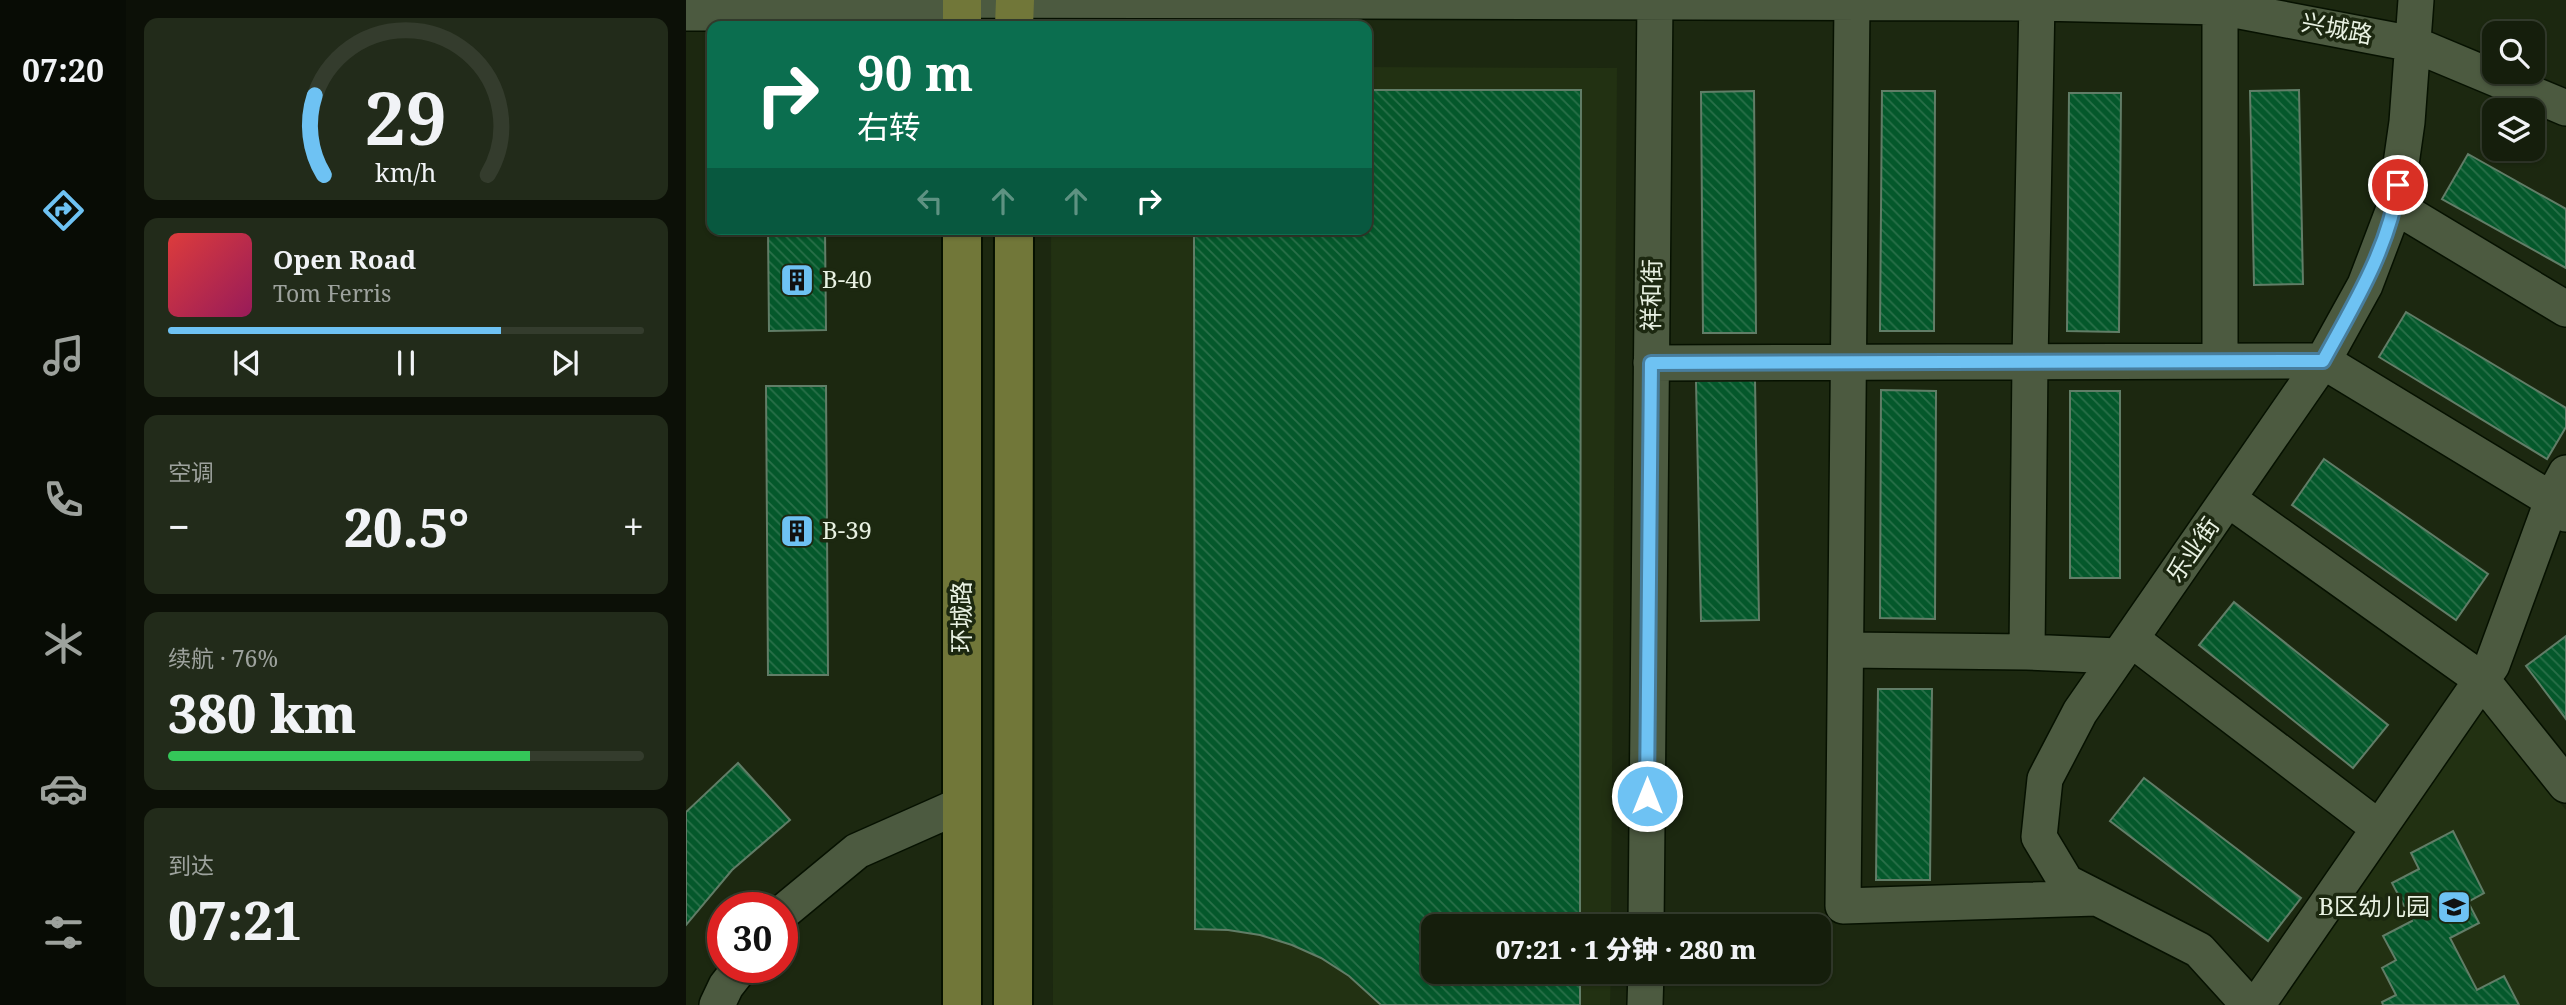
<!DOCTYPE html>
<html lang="zh">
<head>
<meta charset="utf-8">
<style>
	:root { --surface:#151e0c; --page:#222b1a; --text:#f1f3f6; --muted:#9da29d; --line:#343c2d; --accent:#6ec2f3 }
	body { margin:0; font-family:"Noto Serif","Noto Sans SC",serif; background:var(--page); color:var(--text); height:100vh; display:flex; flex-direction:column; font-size:26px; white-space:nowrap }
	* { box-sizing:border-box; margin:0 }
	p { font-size:23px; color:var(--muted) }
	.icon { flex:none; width:38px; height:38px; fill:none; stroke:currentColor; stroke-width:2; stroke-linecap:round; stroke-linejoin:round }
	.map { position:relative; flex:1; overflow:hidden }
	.drawer { display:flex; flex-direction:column; gap:18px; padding:18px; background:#0c1007; width:560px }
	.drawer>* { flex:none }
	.hud { position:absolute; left:21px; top:21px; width:665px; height:214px; border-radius:14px; box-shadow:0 2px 5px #0004,0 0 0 2px var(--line); background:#0b6e4f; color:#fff; overflow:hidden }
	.tools { position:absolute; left:1796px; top:21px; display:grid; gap:14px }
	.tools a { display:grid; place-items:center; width:63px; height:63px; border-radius:14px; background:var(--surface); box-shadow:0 2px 5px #0004,0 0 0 2px var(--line); font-size:35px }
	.speed { position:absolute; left:21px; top:892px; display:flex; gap:14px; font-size:35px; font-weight:700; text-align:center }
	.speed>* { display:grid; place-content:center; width:91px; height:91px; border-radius:50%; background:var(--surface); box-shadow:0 2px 5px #0004,0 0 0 2px var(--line); line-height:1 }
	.speed .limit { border:10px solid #d22; background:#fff; color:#111 }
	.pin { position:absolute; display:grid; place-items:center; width:60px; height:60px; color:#fff; margin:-30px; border:4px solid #fff; border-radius:50%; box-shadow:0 2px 7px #0007 }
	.me { position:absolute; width:77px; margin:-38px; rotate:0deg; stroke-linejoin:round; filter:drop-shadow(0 0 5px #0008) }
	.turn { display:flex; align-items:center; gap:24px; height:147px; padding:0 35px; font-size:32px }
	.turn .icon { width:91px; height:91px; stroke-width:2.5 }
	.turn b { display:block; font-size:49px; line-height:60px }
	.lanes { display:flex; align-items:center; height:66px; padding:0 35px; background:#0003; justify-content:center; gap:35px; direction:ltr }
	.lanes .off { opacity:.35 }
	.big { font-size:52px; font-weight:800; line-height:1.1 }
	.drawer .card { flex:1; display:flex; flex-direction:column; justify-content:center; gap:10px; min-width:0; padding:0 24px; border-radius:14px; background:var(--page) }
	.drawer .dial { align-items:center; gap:0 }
	.dial svg { height:182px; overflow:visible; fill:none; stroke:var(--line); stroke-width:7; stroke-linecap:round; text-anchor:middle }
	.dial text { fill:var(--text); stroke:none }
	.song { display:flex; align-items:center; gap:21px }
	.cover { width:84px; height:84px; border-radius:10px; background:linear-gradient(135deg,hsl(0 70% 55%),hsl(330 70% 35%)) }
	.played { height:7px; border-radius:4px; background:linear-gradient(90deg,var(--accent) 70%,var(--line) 70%) }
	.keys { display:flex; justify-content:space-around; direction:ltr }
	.heat { display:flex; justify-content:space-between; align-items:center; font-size:38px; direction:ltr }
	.charge { height:10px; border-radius:5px; background:linear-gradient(90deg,#34c759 76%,var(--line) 0) }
	.trip { position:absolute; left:735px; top:914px; width:410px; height:70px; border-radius:14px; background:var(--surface); box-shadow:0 2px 5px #0004,0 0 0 2px var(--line); font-weight:800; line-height:70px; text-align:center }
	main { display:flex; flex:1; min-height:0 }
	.dock { display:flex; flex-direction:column; width:126px; justify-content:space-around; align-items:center; background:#080c05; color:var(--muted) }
	.dock .icon { width:49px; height:49px }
	.dock .current { color:var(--accent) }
	.dock b { font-size:32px; color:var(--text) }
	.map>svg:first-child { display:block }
	.built { fill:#223112 }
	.building { fill:url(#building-back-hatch); stroke:#617d67; stroke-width:2 }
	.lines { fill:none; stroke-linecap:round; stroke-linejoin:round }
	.minor-casing { stroke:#061100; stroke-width:38 }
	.major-casing { stroke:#061100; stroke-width:42 }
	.minor { stroke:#4c5a40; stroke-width:35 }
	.major { stroke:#717739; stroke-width:38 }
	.route-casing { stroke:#487e9e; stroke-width:18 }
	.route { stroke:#6ec2f3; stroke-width:12 }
	.labels { text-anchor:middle; stroke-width:7; stroke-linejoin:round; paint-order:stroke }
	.street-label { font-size:24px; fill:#e8f1e2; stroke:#1c2810 }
	.poi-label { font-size:24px; fill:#e8f1e2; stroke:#1c2810; text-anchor:start }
</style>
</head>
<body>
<main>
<nav class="dock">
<b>07:20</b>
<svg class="icon current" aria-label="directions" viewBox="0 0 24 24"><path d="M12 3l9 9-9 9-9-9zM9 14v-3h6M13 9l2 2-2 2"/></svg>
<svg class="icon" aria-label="music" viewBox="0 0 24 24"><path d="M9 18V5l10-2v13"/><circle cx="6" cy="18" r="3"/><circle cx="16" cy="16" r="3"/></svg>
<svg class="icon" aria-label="phone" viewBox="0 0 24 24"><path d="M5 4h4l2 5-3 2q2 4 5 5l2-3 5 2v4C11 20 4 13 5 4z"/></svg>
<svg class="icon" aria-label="climate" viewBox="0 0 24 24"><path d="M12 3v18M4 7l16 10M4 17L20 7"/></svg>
<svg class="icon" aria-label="car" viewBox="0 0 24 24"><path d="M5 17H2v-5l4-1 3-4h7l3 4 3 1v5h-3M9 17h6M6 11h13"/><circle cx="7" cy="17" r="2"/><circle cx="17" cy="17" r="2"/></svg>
<svg class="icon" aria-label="filters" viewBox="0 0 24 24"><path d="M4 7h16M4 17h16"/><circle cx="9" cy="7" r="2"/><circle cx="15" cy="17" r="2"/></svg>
</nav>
<section class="drawer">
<div class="card dial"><svg viewBox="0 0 100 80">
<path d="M14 69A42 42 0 1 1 86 69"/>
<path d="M14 69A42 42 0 0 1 10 34" stroke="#6ec2f3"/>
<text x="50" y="56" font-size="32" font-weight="700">29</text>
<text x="50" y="72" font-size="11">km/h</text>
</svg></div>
<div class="card">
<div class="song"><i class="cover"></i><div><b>Open Road</b><p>Tom Ferris</p></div></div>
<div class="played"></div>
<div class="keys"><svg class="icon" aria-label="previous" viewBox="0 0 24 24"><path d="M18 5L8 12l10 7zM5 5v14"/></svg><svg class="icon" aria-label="pause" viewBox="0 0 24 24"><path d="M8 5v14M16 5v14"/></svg><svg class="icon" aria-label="next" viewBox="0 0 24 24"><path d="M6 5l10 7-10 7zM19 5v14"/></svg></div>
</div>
<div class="card"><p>空调</p>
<div class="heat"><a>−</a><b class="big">20.5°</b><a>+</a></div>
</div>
<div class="card"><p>续航 · 76%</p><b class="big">380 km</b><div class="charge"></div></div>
<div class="card"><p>到达</p><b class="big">07:21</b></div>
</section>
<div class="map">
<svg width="1880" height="1005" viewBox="0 0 1880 1005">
	<defs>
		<pattern id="building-back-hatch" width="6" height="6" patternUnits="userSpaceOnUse" patternTransform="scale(1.75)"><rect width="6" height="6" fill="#04582b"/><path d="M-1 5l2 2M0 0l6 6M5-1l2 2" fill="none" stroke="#297049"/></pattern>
	</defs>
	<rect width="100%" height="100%" fill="#1c2810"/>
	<path class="built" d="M681 67 931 68 925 926H747V971H925L924 1005H367L365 229H681Z
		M1798 710 1880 810V1005H1586Z"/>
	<path class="building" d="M681 90H895L894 926H747V971H894V1005H695L663 976 635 958 606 945 574 935 542 930 509 929 508 229H681Z
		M1613 90 1617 284 1568 285 1564 91Z
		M1068 91 1070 333H1017L1015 92Z
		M1196 91H1249L1248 331H1194Z
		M1383 93H1435L1433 332 1381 331Z
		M1782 154 1880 209V268L1756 199Z
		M82 229H139L140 330 83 331Z
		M1720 312 1880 408V427L1861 459 1693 357Z
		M1069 380 1073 620 1015 621 1010 381Z
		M80 386H140L142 675H82Z
		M1195 390 1250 391 1249 619 1194 618Z
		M1384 391H1434V578H1384Z
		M1638 459 1802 574 1770 620 1606 505Z
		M1548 602 1702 725 1667 768 1513 645Z
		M1880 636V719L1840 666Z
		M1192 689H1246L1244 880H1190Z
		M52 763 104 820 46 870 0 925V812Z
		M1458 778 1615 898 1582 941 1424 821Z
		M1767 831 1798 893 1782 902 1793 923 1764 938 1791 990 1818 976 1833 1005H1697L1696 1002 1710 995 1696 968 1710 960 1697 936 1726 921 1706 883 1733 869 1725 853Z"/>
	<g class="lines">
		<g class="minor-casing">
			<path id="minor" d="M1166 3 1157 906 1410 898
				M0 13H232L276 0 1351 3 1533 7 1727 44 1880 108
				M1709 206 1880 309
				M1534 361V0
				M965 363 1637 361 1866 500 1880 514
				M1542 499 1796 680 1880 785
				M1445 639 1693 828
				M1160 650 1341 652 1344 362 1351 0
				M1341 652 1432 656
				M96 913 171 851 277 804
				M960 926 969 0
				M31 1005 40 986 54 968
				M959 1005 960 971
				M1563 1005 1513 950 1380 882 1353 837 1359 779 1394 712 1637 361 1679 285 1709 206 1721 122 1730 0
				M1571 1005 1806 665 1869 493 1880 473"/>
		</g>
		<g class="major-casing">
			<path id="major" d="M276 0V26
				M328 26 329 0
				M276 229V1005
				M327 1005 328 229"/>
		</g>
		<use href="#minor" class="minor"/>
		<use href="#major" class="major"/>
	</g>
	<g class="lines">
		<g class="route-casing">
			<path id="route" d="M961 796 965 363 1637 361C1667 306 1703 248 1712 185"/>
		</g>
		<use href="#route" class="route"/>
	</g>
	<defs>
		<g id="building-square" transform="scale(1.75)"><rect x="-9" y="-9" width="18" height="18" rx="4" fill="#6ec2f3" stroke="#1c2810"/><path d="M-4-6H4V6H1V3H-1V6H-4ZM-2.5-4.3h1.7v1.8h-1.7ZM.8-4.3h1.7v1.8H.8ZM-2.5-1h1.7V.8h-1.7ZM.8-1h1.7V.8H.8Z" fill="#111"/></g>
		<g id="school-square" transform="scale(1.75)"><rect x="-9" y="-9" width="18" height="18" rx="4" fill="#6ec2f3" stroke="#1c2810"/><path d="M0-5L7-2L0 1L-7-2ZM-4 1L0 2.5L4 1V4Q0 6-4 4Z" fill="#111"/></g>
	</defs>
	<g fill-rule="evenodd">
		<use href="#building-square" x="111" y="280"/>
		<use href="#building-square" x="111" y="531"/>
		<use href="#school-square" x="1768" y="907"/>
	</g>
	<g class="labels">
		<g class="street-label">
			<text transform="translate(1651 29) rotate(11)" y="8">兴城路</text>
			<text transform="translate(966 295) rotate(-89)" y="8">祥和街</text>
			<text transform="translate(1507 550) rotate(-55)" y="8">乐业街</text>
			<text transform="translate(276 617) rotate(-90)" y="8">环城路</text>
		</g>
		<g class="poi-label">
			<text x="136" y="288">B-40</text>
			<text x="136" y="539">B-39</text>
			<text x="1744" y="915" text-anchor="end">B区幼儿园</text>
		</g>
	</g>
</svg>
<div class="tools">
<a><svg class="icon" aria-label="search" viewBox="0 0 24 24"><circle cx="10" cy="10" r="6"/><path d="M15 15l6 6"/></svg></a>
<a><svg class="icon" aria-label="layers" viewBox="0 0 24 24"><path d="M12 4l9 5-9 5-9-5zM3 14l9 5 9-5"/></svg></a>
</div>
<div class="speed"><div class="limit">30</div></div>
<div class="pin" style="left:1712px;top:185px;background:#d93025"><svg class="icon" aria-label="arrive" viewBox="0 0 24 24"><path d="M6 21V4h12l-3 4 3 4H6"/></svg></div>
<svg class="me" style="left:961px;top:796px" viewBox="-20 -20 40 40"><circle r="17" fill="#6ec2f3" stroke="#fff" stroke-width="3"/><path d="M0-11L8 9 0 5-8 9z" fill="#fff"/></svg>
<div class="trip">07:21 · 1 分钟 · 280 m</div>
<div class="hud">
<div class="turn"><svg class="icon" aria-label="right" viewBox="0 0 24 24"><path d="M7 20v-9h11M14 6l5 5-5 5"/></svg><div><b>90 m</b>右转</div></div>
<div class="lanes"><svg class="icon off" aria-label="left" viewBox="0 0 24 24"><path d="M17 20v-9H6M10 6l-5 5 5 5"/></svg><svg class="icon off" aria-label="ahead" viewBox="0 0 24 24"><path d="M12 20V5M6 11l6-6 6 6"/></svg><svg class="icon off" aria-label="ahead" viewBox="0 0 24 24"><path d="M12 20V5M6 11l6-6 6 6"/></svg><svg class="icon" aria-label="right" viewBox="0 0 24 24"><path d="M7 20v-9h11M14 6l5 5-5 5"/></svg></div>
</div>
</div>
</main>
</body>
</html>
